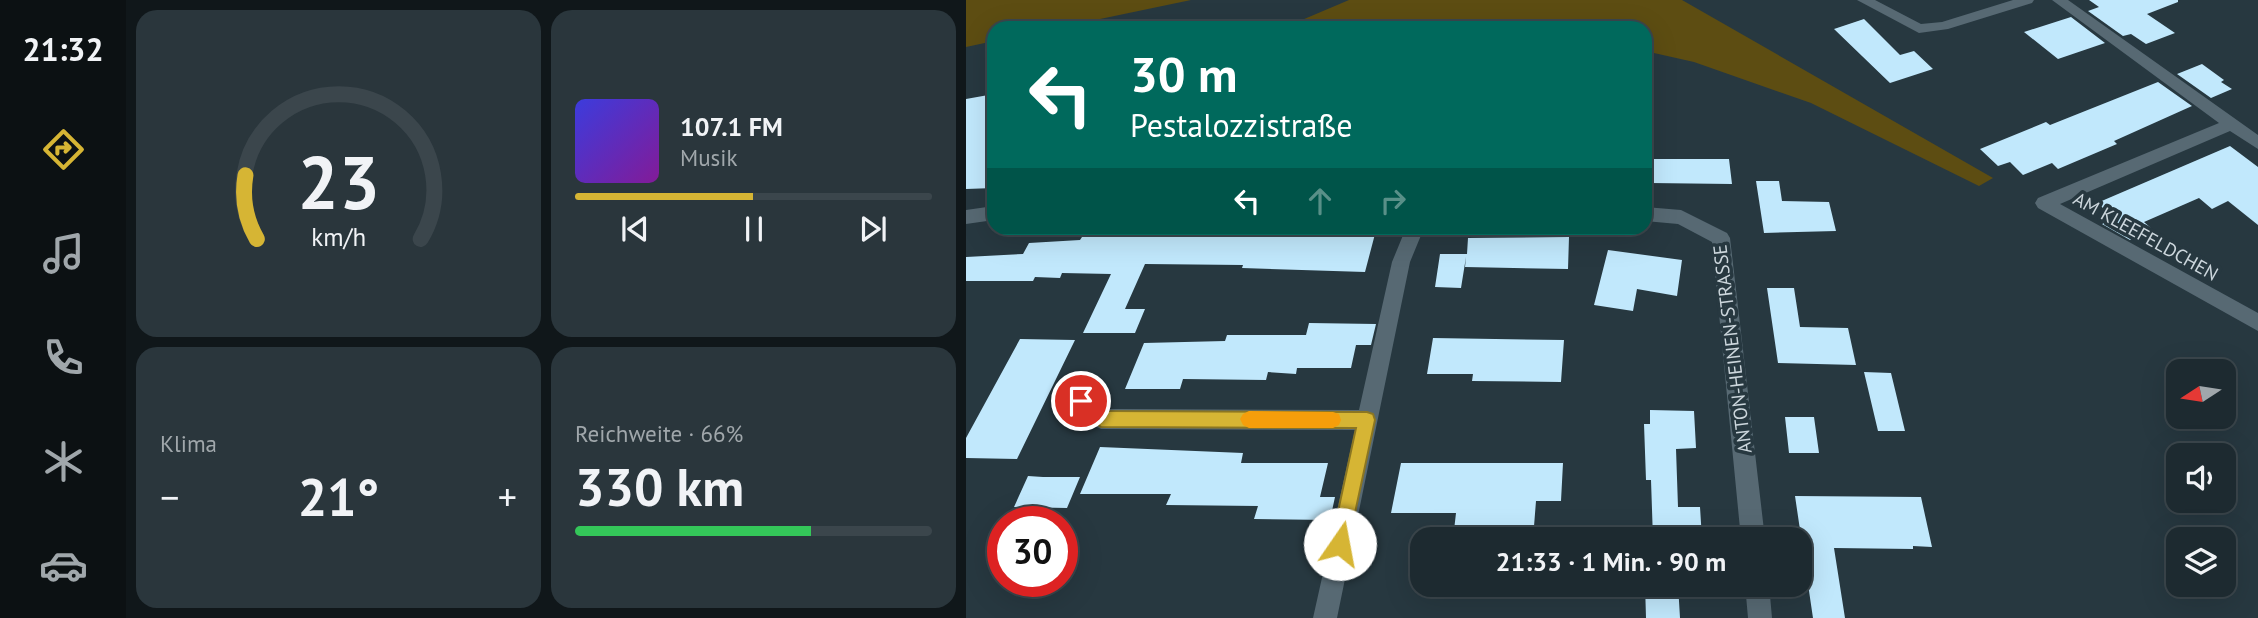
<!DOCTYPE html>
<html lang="de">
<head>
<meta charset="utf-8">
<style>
	:root { --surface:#1d2a30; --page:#2a363c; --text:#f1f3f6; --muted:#a0a7ab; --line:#3b464c; --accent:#d6b534 }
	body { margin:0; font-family:"PT Sans",sans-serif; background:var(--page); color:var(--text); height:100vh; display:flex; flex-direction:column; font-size:26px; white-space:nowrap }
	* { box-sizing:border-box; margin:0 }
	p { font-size:23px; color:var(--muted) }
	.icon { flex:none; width:38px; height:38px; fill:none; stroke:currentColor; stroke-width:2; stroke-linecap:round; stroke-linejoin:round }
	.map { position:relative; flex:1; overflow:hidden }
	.panel { display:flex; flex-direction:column; gap:10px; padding:10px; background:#10171a; width:840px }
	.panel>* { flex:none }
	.hud { position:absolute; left:21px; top:21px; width:665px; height:214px; border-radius:21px; box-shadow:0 7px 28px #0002,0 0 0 2px var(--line); background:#00695c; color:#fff; overflow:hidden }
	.needle { width:46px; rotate:258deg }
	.tools { position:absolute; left:1200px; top:359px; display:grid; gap:14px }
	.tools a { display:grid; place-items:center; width:70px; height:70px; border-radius:14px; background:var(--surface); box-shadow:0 7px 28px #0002,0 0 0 2px var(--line); font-size:35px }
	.speed { position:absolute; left:21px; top:506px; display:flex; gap:14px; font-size:35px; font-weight:700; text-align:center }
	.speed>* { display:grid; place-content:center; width:91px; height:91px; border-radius:50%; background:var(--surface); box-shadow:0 7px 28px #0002,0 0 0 2px var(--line); line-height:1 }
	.speed .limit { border:10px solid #d22; background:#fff; color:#111 }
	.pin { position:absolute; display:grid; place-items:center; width:60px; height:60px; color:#fff; margin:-30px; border:4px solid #fff; border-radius:50%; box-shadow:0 2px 7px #0007 }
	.me { position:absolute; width:77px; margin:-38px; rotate:12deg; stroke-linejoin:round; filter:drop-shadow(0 0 5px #0008) }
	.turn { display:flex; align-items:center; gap:24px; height:147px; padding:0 28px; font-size:32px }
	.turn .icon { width:91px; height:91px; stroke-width:2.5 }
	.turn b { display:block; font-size:49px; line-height:60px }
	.lanes { display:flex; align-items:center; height:66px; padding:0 28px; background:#0003; justify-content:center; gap:35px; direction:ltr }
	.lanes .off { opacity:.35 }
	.big { font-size:52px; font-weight:700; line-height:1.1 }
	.panel .card { flex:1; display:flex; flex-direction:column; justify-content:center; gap:10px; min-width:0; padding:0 24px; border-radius:21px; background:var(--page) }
	.panel .dial { align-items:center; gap:0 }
	.dial svg { height:182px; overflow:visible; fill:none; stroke:var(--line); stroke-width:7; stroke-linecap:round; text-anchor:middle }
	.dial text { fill:var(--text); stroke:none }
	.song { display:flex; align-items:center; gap:21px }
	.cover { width:84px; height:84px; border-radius:10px; background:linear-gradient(135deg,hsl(240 70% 55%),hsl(290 70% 35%)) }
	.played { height:7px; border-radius:4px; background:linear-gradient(90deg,var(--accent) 50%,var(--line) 50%) }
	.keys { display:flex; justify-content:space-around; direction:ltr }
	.heat { display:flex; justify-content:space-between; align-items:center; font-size:38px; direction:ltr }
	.charge { height:10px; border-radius:5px; background:linear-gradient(90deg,#34c759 66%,var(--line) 0) }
	.panel .tiles { flex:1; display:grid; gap:10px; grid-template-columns:repeat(2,1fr) }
	.trip { position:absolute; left:444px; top:527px; width:402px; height:70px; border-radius:21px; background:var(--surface); box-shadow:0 7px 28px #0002,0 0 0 2px var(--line); font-weight:700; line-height:70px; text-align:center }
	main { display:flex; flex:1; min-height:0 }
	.tab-bar { display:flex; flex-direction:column; width:126px; justify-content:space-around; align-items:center; background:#0c1113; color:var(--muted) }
	.tab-bar .icon { width:49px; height:49px }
	.tab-bar .on { color:var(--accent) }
	.tab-bar b { font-size:32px; color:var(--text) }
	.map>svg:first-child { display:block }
	.green { fill:#5d4d12 }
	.building { fill:#c1e8fc }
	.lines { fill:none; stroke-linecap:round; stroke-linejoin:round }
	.minor { fill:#576973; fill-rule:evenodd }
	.route { fill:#d6b534; stroke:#8b7622; stroke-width:2 }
	.slow { fill:#f59e0b }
	.labels { text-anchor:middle; stroke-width:7; stroke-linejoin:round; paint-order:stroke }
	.street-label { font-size:19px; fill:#ccd6dc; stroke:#273840 }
</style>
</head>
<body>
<main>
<nav class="tab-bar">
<b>21:32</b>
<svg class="icon on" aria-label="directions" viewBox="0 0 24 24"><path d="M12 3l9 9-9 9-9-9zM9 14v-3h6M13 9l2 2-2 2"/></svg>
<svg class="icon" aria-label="music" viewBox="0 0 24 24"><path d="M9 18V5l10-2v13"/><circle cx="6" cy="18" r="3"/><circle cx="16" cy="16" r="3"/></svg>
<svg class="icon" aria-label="phone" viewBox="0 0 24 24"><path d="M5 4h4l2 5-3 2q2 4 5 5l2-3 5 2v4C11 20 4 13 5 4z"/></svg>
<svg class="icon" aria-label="climate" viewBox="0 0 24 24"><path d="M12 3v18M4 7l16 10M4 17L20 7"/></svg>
<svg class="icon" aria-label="car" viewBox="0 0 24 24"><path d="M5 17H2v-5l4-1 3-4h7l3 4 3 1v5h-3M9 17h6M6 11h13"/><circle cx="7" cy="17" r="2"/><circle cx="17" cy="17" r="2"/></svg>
</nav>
<section class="panel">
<div class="tiles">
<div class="card dial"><svg viewBox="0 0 100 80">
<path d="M14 69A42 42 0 1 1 86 69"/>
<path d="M14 69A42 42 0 0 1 9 41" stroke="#d6b534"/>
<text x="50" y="56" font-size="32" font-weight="700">23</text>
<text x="50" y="72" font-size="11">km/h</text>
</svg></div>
<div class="card">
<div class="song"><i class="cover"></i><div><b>107.1 FM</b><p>Musik</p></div></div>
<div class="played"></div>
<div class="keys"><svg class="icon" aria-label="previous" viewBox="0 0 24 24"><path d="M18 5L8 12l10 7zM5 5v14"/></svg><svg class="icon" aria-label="pause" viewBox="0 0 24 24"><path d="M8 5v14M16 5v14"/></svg><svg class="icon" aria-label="next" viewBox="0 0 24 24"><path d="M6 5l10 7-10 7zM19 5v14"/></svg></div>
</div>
<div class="card"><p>Klima</p>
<div class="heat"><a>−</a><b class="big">21°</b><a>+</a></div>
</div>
<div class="card"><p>Reichweite · 66%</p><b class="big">330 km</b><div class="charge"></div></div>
</div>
</section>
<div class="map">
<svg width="1292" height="618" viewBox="0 0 1292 618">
	<rect width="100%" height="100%" fill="#273840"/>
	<path class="green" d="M0 0H225L91 28H28V41L0 47Z
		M383 0H716L1027 178 1013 186 845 103 728 62 679 51V28H317Z"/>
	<path class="building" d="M1123 0H1212V2L1181 14 1209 33 1180 44 1165 34 1157 36 1122 11 1133 7Z
		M1105 17 1139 43 1092 59 1058 32Z
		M898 19 934 55 948 51 967 69 924 83 868 29Z
		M1236 64 1258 80 1255 82 1266 89 1245 98 1211 74Z
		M1192 82 1226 106 1148 141 1151 144 1092 169 1086 163 1057 175 1044 162 1032 166 1014 149 1080 122 1084 125Z
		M28 94V188L0 189V99Z
		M1264 146 1292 167V225L1262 201 1246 209 1233 198 1178 222 1186 229 1164 240 1136 224 1149 218 1131 203Z
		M683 159H763L766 184 684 183Z
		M790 181H813L816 201 863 202 870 231 798 233Z
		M208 228H291L290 232 409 234 399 272 276 268 277 265 179 264 159 309H179L169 333H117L145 274 96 273 94 278 69 277 67 281H0V257L57 254 63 243 114 240 116 237H131L133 233H205Z
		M603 237 602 269 499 267 500 257 495 288 469 287 474 254H501L502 238Z
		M642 250 716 260 711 296 671 289 667 311 628 305Z
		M801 288H828L834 327 882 328 890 365 812 363Z
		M343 323 410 324 405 345H390L385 368H331L330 374 302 372 300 380 217 379 214 389H159L178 343 259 341 261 335H340Z
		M467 338 598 340 595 382 506 381 507 374H461Z
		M54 339 109 340 51 459 0 458V438Z
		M898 372 925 373 939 431H912Z
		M684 410 728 411 730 448 710 449 712 507H734L736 539H687L685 480H680L678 424H684Z
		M819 417H848L853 453H823Z
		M134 447 277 453 275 463H362L354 497H369L364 520 288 519 292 506 200 505 205 494H114Z
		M435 463H597L595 501H570L567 539H487L490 513H425Z
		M62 476 77 477H114L101 508 48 507Z
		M829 496 955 497 966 547 947 546V549L868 548 879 618H847Z
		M679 584H712L714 618H680Z"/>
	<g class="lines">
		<path class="minor" d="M891 0H909L955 24 976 22 1047 0H1068L1066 3 982 29 953 33Z
			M1086 0H1102L1292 135V149L1264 131 1094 204 1292 313V331L1072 208 1069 203 1072 198 1253 123Z
			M28 206V220L0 224V210Z
			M679 207 715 210 761 233 764 238 799 539H775L746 242 712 224 679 221Z
			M440 228H458L444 262 371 618H347L389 430 135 429C123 424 110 413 105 401L108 394 115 392 122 394 139 409 393 410 426 262Z
			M779 584H803L806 618H782Z"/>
	</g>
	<path class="route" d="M115 393 139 411 401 412 407 414 409 420 381 550 374 553 367 550 365 544 390 428 135 427 109 407 106 401 109 396Z"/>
	<path class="slow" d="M283 411 367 412 373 414 375 420 373 425 367 428H283L277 425 274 419 277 414Z"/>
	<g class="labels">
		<g class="street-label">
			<text transform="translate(1180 236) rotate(29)" y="7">AM KLEEFELDCHEN</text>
			<text transform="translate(766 349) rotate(-97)" y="7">ANTON-HEINEN-STRASSE</text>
		</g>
	</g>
</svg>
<div class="tools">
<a><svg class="needle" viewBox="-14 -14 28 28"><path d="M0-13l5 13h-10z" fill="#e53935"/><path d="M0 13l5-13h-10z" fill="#a0a7ab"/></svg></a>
<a><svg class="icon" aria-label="sound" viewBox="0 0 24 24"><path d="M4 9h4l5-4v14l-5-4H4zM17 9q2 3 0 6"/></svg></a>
<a><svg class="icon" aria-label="layers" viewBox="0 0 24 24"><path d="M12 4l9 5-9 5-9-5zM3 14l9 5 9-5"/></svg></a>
</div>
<div class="speed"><div class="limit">30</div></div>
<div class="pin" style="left:115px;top:401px;background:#d93025"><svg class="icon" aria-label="arrive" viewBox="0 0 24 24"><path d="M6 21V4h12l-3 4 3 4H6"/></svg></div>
<svg class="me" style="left:374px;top:544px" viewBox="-20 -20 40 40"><circle r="19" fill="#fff"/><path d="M0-13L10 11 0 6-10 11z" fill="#d6b534"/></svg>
<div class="trip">21:33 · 1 Min. · 90 m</div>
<div class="hud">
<div class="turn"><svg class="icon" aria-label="left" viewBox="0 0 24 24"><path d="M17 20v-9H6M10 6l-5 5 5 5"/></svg><div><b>30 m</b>Pestalozzistraße</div></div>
<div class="lanes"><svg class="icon" aria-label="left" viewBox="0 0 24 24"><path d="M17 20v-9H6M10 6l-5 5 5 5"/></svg><svg class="icon off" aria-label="ahead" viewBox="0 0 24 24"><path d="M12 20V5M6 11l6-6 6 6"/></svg><svg class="icon off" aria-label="right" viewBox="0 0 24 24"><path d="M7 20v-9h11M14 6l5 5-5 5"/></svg></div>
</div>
</div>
</main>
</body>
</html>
